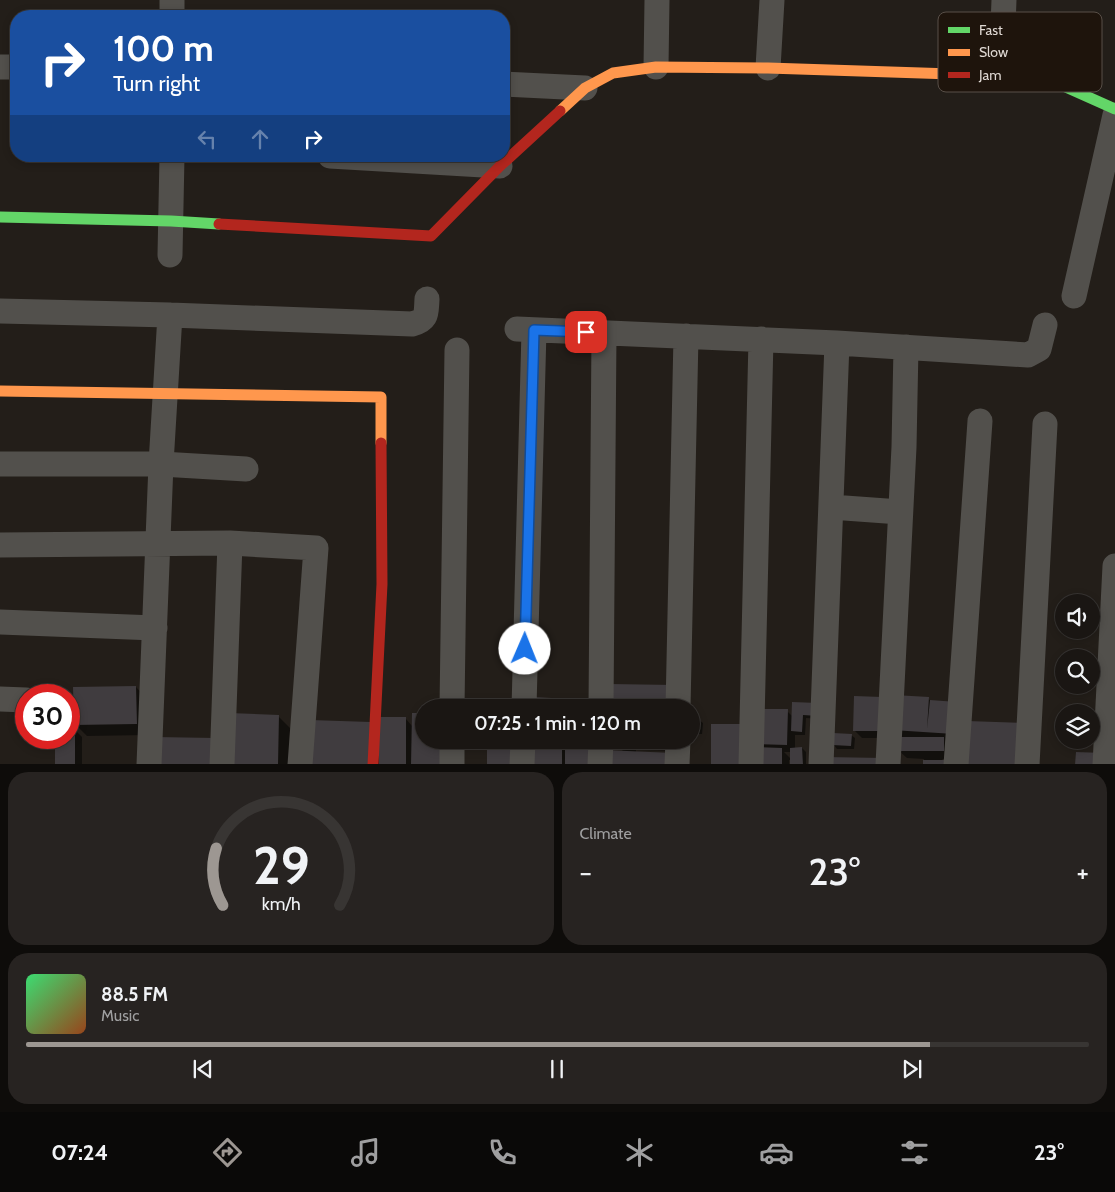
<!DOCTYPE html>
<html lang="en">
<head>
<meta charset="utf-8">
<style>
	:root { --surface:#1a1613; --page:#272321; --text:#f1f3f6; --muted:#9f9fa0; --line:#383533; --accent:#9d9792 }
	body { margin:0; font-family:Cabin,sans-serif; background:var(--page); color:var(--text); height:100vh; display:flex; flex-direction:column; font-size:19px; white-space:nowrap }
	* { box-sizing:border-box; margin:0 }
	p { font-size:16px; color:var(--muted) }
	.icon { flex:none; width:28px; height:28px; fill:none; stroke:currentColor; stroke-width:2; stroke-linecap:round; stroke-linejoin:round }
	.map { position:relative; height:764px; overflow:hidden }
	.details { display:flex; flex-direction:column; gap:8px; padding:8px; background:#0e0c0a; flex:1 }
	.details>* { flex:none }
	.banner { position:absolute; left:10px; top:10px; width:500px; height:152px; border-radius:20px; box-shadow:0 2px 8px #0003,0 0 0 1px var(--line); background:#1a4fa0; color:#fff; overflow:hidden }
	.tools { position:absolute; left:1055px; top:594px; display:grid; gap:10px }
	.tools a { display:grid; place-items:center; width:45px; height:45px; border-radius:50%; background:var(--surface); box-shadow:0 2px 8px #0003,0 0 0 1px var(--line); font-size:25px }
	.speed { position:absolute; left:15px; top:684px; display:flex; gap:10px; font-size:25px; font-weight:700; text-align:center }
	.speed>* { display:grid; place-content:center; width:65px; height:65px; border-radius:50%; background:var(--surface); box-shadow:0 2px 8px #0003,0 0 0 1px var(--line); line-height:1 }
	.speed .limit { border:8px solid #d22; background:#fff; color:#111 }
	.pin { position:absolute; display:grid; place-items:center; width:42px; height:42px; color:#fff; margin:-21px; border-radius:10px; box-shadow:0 2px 8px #0006 }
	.me { position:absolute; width:55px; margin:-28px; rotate:1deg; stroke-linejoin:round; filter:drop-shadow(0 0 4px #0008) }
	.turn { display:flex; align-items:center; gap:18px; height:105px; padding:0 20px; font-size:22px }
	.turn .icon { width:65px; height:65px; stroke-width:2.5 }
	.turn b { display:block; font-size:35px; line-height:42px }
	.lanes { display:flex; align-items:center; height:48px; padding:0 20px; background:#0003; justify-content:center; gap:25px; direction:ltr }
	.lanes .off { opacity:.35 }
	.big { font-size:38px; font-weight:600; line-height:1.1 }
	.details .tile { flex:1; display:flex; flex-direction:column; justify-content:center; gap:8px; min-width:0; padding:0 18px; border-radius:20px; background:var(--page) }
	.details .dial { align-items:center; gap:0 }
	.dial svg { height:130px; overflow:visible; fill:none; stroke:var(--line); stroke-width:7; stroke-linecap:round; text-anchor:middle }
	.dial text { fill:var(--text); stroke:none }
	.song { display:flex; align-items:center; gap:15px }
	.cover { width:60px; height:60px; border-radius:8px; background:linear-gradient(135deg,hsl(140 70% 55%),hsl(20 70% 35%)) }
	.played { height:5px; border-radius:2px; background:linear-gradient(90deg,var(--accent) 85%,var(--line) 85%) }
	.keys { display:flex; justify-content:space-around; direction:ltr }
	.heat { display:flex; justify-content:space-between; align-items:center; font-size:28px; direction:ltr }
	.details .tiles { flex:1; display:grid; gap:8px; grid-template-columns:1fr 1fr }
	.tile:last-child { grid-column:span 2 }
	.trip { position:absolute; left:415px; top:699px; width:285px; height:50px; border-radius:25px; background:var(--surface); box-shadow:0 2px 8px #0003,0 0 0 1px var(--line); font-weight:600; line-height:50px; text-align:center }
	.dock { display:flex; height:80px; justify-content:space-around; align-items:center; background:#0a0908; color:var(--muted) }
	.dock .icon { width:35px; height:35px }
	.dock .selected { color:var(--accent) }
	.dock b { font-size:22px; color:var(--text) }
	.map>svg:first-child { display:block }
	.shadow { fill:#0007; fill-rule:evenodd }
	.building { fill:#403c3f }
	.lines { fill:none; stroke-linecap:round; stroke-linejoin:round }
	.street { stroke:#52504c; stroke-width:25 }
	.fast { stroke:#63d668; stroke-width:11 }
	.slow { stroke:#ff974d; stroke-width:11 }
	.jam { stroke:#b3261e; stroke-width:11 }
	.route-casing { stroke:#114b97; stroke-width:12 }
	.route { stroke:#1a73e8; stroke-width:9 }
	.key { fill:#1e140c; stroke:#584f48; stroke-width:1 }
	.key-label { font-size:14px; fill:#dfd8d3 }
</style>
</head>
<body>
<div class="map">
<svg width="1115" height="765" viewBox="0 0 1115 765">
	<rect width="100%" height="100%" fill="#231e19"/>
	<path class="shadow" d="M136 687 147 699 148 735 87 736 75 724Z
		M928 698 962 742 945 741 951 747V759H942L948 765H924V759L907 758 899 751 893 730Z
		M572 700 579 708H533Z
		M793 703 821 719 806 718 805 735H795V749L802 748 806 752V765H792L791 760H789V765H712L749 726 787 711 792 716ZM784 752H791V759Z
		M889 706 888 738H862L854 730Z
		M278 716 290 728 289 765H228Z
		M406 719 424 740 452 765H309L370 723Z
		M691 719 699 720 703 723 702 734H691Z
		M69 729H74L82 737V765H56V738H69Z
		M851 735 855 738 854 749H837L834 745Z
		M532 740H578V745L605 753 624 752 612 740H686V751L636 750V753L682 765H488L538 745Z"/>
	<path class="building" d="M609 684 675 685V708H609Z
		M136 686 137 724 74 725 73 687Z
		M894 695 929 697 927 729 930 700 957 702 954 734 892 730Z
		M854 696 882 697 881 731H853Z
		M532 697 572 699V708H531Z
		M792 702 818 703V716L803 715 802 732 791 731Z
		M757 709H788L787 745 756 744Z
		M229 713 279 715 278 765H227Z
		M412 713H424V740H445V765H411Z
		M379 717H406V765H379Z
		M691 718H700L699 731H691Z
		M310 720 371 722 369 765H308Z
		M967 721 1023 723 1022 765H965Z
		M711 724H750L749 765H711Z
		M69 727H75V765H55V738H69Z
		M833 733 852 734 851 746 832 745Z
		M154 737 216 738V765H153Z
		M898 737H944V751H897Z
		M487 743H517V765H487Z
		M525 743 562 744V765H525Z
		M565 744 598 745V765H565Z
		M758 747 782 748V765H758Z
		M802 747 803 765H790V748Z
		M604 750 674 753V765H603Z
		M1076 752 1104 753 1103 765H1075Z
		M824 757 884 758V765H824Z
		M923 760H945V765H923Z"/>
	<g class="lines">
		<path class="street" d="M172 0V16
			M0 67H16
			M656 67 657 0
			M768 68 772 0
			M1001 76 1004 0
			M504 84 585 88
			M330 156 500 166
			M170 255 172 156
			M1074 296 1115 115
			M0 311 170 315 412 324C428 320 426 313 427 299
			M517 329 837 343 1028 355 1039 349 1045 325
			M0 464H161L246 469
			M831 507 900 512
			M0 545 230 543 316 548 300 765
			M0 622 155 628
			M0 699 26 700
			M452 708 457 350
			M524 708 534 330
			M601 708 604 333
			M678 708 686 336
			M149 765 161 464 170 315
			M222 765 230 543
			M452 765V740
			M522 765 523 740
			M600 765 601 740
			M677 765 678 740
			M751 765 761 339
			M821 765 837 343
			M888 765 904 447 906 347
			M956 765 980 421
			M1027 765 1045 424
			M1105 765 1115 566"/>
		<path class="fast" d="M952 74 1050 80 1115 109
			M0 217 171 221 219 224"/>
		<path class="slow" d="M560 111 585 88 613 73 656 67 768 68 952 74
			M0 391 381 397V443"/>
		<path class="jam" d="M219 224 431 236 500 166 560 111
			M373 765 382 584 381 443"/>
	</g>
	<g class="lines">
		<g class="route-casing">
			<path id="route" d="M525 649 534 330 586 332"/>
		</g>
		<use href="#route" class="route"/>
	</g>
	<rect x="938" y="12" width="164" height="80" rx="8" class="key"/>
	<rect x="948" y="27" width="22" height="6" fill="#63d668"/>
	<rect x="948" y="49" width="22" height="7" fill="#ff974d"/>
	<rect x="948" y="72" width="22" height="6" fill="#b3261e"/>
	<g class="key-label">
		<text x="979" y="35">Fast</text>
		<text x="979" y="57">Slow</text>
		<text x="979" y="80">Jam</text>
	</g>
</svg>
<div class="tools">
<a><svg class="icon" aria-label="sound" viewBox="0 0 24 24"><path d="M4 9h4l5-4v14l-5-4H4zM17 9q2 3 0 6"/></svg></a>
<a><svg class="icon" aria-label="search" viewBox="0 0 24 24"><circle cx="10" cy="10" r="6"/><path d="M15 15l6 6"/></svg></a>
<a><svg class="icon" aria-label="layers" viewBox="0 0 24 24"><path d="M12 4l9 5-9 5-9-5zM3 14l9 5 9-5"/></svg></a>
</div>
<div class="speed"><div class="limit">30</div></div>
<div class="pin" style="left:586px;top:332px;background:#d93025"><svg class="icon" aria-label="arrive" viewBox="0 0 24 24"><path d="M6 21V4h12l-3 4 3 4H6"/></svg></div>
<svg class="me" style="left:525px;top:649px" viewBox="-20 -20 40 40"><circle r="19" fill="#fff"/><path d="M0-13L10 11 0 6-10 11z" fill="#1a73e8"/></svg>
<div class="trip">07:25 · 1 min · 120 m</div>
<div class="banner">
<div class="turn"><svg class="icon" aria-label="right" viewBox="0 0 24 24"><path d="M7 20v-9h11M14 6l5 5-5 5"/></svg><div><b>100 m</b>Turn right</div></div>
<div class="lanes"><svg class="icon off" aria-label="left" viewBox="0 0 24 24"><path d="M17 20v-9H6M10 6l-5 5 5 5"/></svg><svg class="icon off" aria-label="ahead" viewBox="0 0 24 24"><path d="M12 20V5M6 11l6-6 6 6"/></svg><svg class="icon" aria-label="right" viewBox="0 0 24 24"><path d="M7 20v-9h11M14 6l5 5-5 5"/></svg></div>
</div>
</div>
<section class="details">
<div class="tiles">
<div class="tile dial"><svg viewBox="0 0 100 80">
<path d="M14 69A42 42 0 1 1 86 69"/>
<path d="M14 69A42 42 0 0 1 10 34" stroke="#9d9792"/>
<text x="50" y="56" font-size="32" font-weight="700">29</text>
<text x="50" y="72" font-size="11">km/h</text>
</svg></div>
<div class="tile"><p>Climate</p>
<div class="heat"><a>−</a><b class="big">23°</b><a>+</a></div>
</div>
<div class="tile">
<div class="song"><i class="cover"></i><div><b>88.5 FM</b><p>Music</p></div></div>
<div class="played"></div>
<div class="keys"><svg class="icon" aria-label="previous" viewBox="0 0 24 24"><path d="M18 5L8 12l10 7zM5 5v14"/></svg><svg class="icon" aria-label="pause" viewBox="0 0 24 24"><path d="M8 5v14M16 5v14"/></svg><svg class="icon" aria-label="next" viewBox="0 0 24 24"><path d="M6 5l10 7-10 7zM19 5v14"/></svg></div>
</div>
</div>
</section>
<nav class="dock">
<b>07:24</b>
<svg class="icon selected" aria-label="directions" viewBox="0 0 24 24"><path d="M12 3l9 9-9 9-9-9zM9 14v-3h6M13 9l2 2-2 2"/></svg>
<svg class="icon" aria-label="music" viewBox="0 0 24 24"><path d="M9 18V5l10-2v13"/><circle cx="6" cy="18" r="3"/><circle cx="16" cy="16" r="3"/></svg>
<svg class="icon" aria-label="phone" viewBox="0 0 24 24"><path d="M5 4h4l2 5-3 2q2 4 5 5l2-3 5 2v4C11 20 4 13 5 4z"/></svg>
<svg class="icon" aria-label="climate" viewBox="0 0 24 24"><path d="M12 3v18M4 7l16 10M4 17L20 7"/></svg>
<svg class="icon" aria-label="car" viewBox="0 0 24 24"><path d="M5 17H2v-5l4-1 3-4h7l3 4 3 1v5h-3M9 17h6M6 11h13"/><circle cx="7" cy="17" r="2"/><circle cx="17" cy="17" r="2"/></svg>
<svg class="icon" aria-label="filters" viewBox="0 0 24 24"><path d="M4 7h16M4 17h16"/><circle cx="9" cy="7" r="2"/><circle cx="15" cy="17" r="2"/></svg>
<b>23°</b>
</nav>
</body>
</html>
